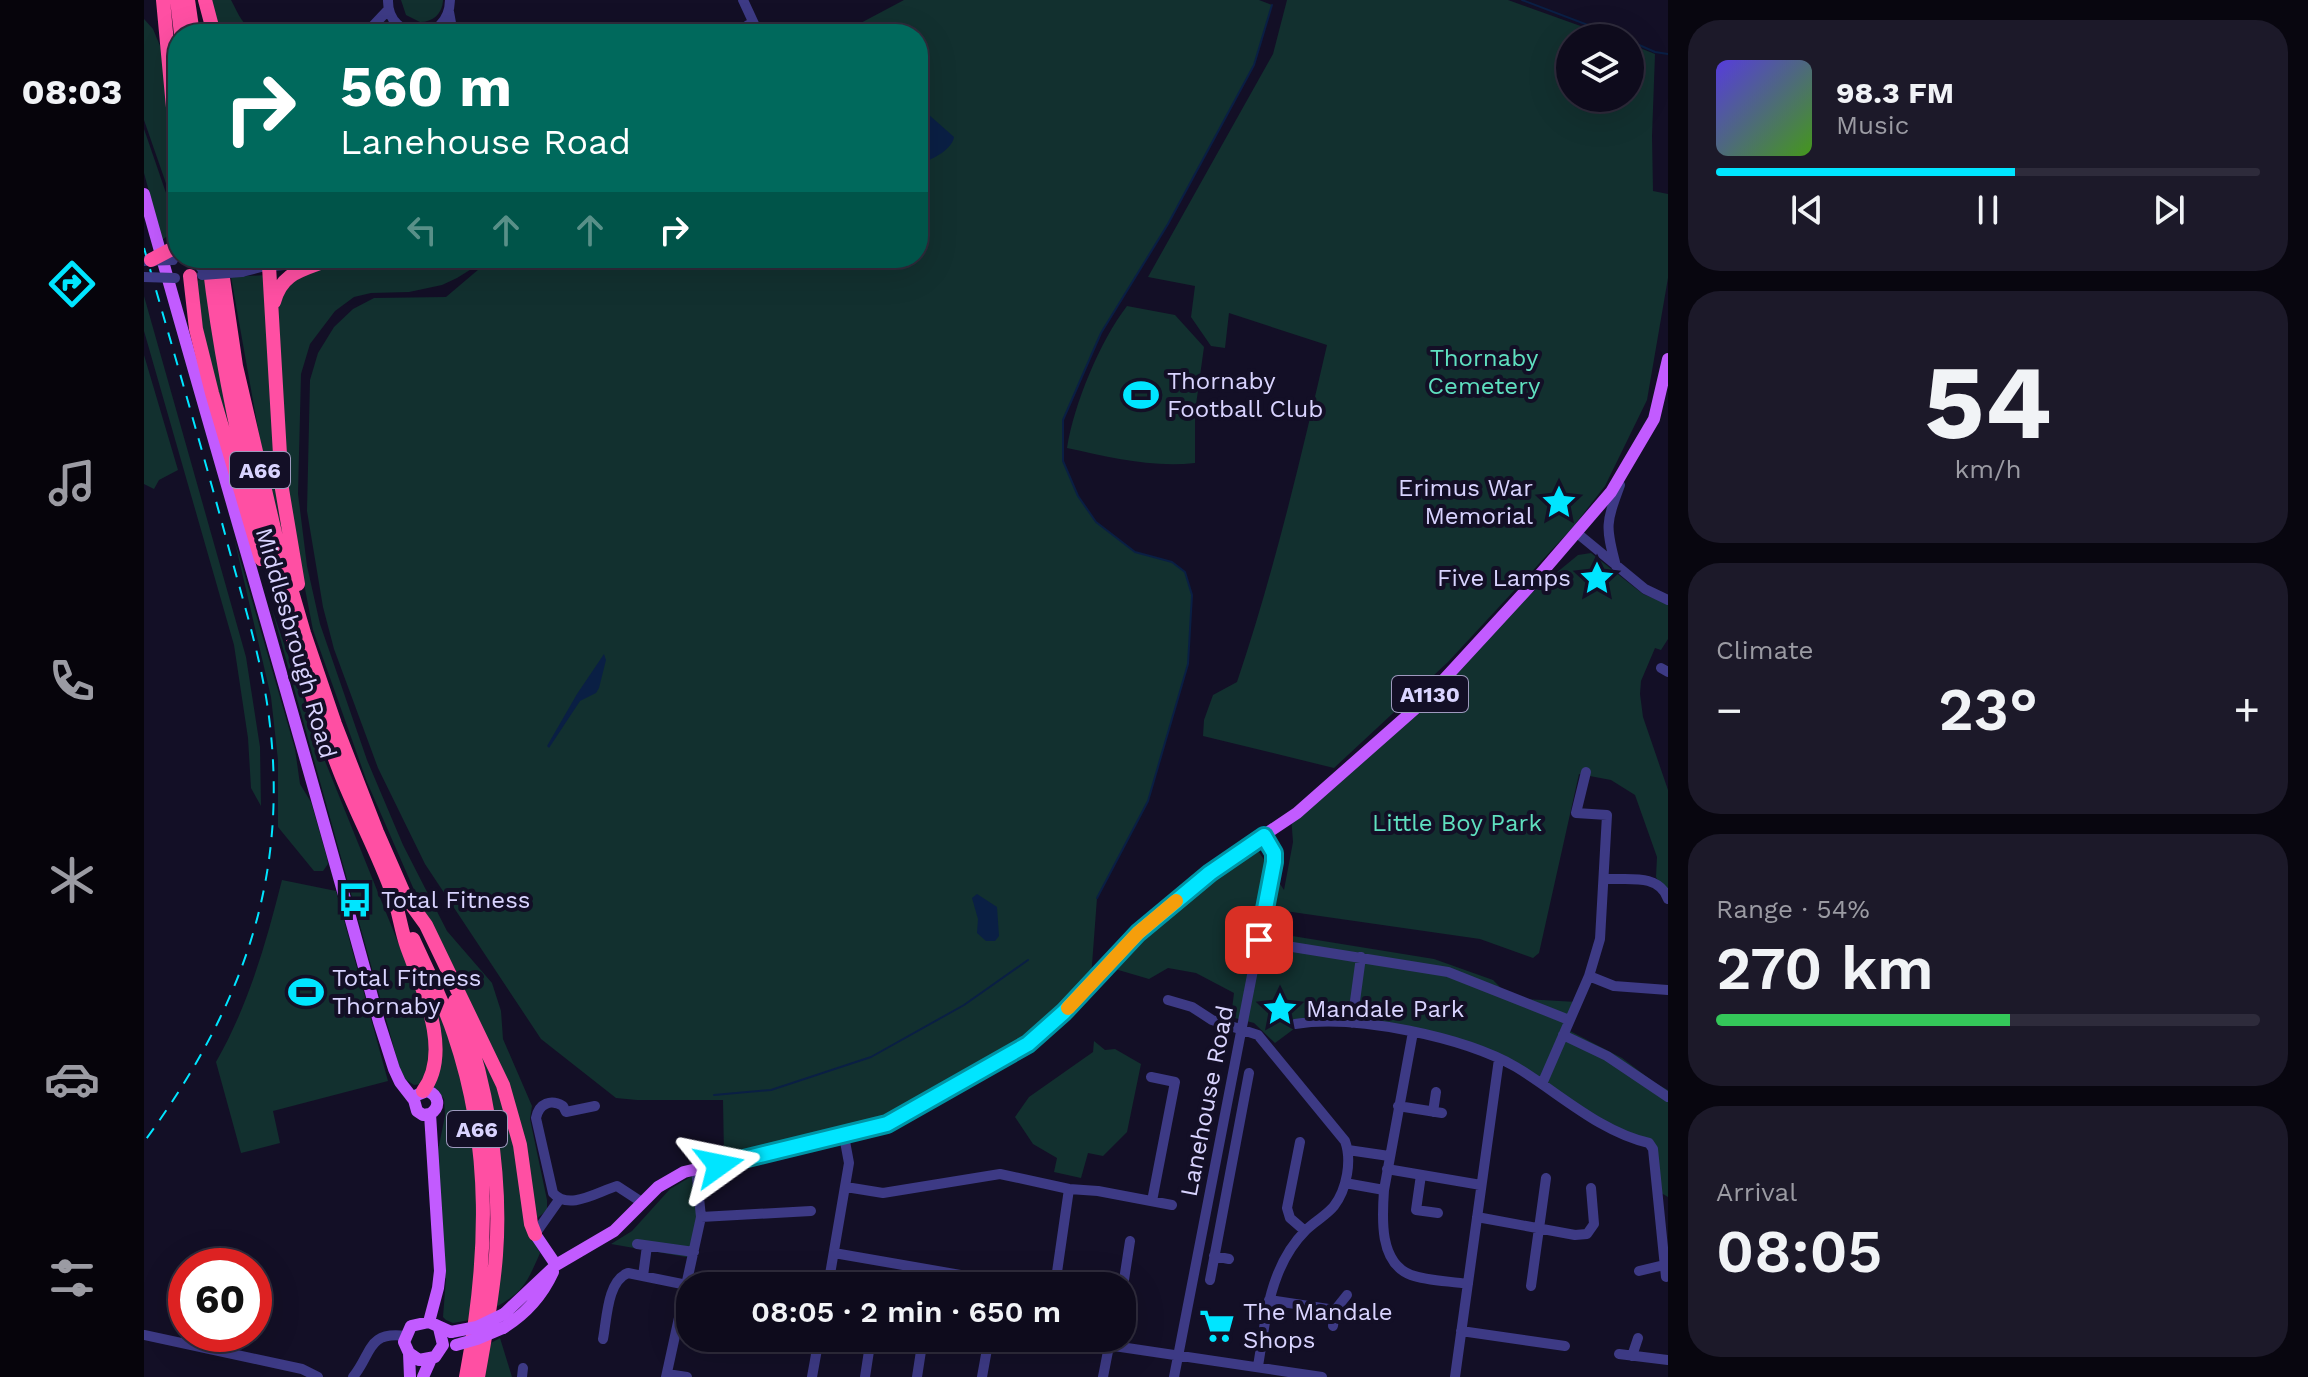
<!DOCTYPE html>
<html lang="en">
<head>
<meta charset="utf-8">
<style>
	:root { --surface:#0e0b1c; --page:#1c1929; --text:#f1f3f6; --muted:#9b9ba3; --line:#2e2b3b; --accent:#00e5ff }
	body { margin:0; font-family:"Work Sans",sans-serif; background:var(--page); color:var(--text); height:100vh; display:flex; flex-direction:column; font-size:30px; white-space:nowrap }
	* { box-sizing:border-box; margin:0 }
	p { font-size:26px; color:var(--muted) }
	.icon { flex:none; width:44px; height:44px; fill:none; stroke:currentColor; stroke-width:2; stroke-linecap:round; stroke-linejoin:round }
	.map { position:relative; flex:1; overflow:hidden }
	.panel { display:flex; flex-direction:column; gap:20px; padding:20px; background:#08060f; width:640px }
	.panel>* { flex:none }
	.top-card { position:absolute; left:24px; top:24px; width:760px; height:244px; border-radius:32px; box-shadow:0 8px 32px #0002,0 0 0 2px var(--line); background:#00695c; color:#fff; overflow:hidden }
	.fabs { position:absolute; left:1412px; top:24px; display:grid; gap:16px }
	.fabs a { display:grid; place-items:center; width:88px; height:88px; border-radius:50%; background:var(--surface); box-shadow:0 8px 32px #0002,0 0 0 2px var(--line); font-size:40px }
	.speed { position:absolute; left:24px; top:1248px; display:flex; gap:16px; font-size:40px; font-weight:700; text-align:center }
	.speed>* { display:grid; place-content:center; width:104px; height:104px; border-radius:50%; background:var(--surface); box-shadow:0 8px 32px #0002,0 0 0 2px var(--line); line-height:1 }
	.speed .limit { border:12px solid #d22; background:#fff; color:#111 }
	.pin { position:absolute; display:grid; place-items:center; width:68px; height:68px; color:#fff; margin:-34px; border-radius:16px; box-shadow:0 4px 12px #0006 }
	.me { position:absolute; width:88px; margin:-44px; rotate:78deg; stroke-linejoin:round; filter:drop-shadow(0 0 6px #0008) }
	.turn { display:flex; align-items:center; gap:28px; height:168px; padding:0 40px; font-size:36px }
	.turn .icon { width:104px; height:104px; stroke-width:2.5 }
	.turn b { display:block; font-size:56px; line-height:68px }
	.lanes { display:flex; align-items:center; height:76px; padding:0 40px; background:#0003; justify-content:center; gap:40px; direction:ltr }
	.lanes .off { opacity:.35 }
	.big { font-size:60px; font-weight:600; line-height:1.1 }
	.panel .widget { flex:1; display:flex; flex-direction:column; justify-content:center; gap:12px; min-width:0; padding:0 28px; border-radius:32px; background:var(--page) }
	.panel .dial { align-items:center; gap:0 }
	.dial b { font-size:104px; line-height:1 }
	.song { display:flex; align-items:center; gap:24px }
	.cover { width:96px; height:96px; border-radius:12px; background:linear-gradient(135deg,hsl(250 70% 55%),hsl(100 70% 35%)) }
	.played { height:8px; border-radius:4px; background:linear-gradient(90deg,var(--accent) 55%,var(--line) 55%) }
	.keys { display:flex; justify-content:space-around; direction:ltr }
	.heat { display:flex; justify-content:space-between; align-items:center; font-size:44px; direction:ltr }
	.charge { height:12px; border-radius:6px; background:linear-gradient(90deg,#34c759 54%,var(--line) 0) }
	.trip { position:absolute; left:532px; top:1272px; width:460px; height:80px; border-radius:32px; background:var(--surface); box-shadow:0 8px 32px #0002,0 0 0 2px var(--line); font-weight:600; line-height:80px; text-align:center }
	main { display:flex; flex:1; min-height:0 }
	.tab-bar { display:flex; flex-direction:column; width:144px; justify-content:space-around; align-items:center; background:#06040b; color:var(--muted) }
	.tab-bar .icon { width:56px; height:56px }
	.tab-bar .active { color:var(--accent) }
	.tab-bar b { font-size:36px; color:var(--text) }
	.map>svg:first-child { display:block }
	.green { fill:#12302f }
	.water { fill:#0a1f44 }
	.lines { fill:none; stroke-linecap:round; stroke-linejoin:round }
	.stream { stroke:#0a1f44; stroke-width:2 }
	.minor { stroke:#3d3a85; stroke-width:10 }
	.major { stroke:#c25bff; stroke-width:12 }
	.highway { stroke:#ff4fa3; stroke-width:14 }
	.rail { stroke:#00e5ff; stroke-width:2; stroke-dasharray:12 10; stroke-linecap:butt }
	.minor-bridge { stroke:#3d3a85; stroke-width:10 }
	.major-bridge { stroke:#c25bff; stroke-width:12 }
	.highway-bridge { stroke:#ff4fa3; stroke-width:14 }
	.route-casing { stroke:#0095a6; stroke-width:20 }
	.route { stroke:#00e5ff; stroke-width:14 }
	.slow { stroke:#f59e0b; stroke-width:14 }
	.labels { text-anchor:middle; stroke-width:8; stroke-linejoin:round; paint-order:stroke }
	.shield { fill:#130f26; stroke:#9e99be; stroke-width:2 }
	.shield-label { font-size:22px; font-weight:bold; fill:#d9d4ff }
	.park-label { font-size:24px; fill:#5fe0c0; stroke:#130f26 }
	.poi-label { font-size:24px; fill:#d9d4ff; stroke:#130f26; text-anchor:start }
	.street-label { font-size:24px; fill:#d9d4ff; stroke:#130f26 }
</style>
</head>
<body>
<main>
<nav class="tab-bar">
<b>08:03</b>
<svg class="icon active" aria-label="directions" viewBox="0 0 24 24"><path d="M12 3l9 9-9 9-9-9zM9 14v-3h6M13 9l2 2-2 2"/></svg>
<svg class="icon" aria-label="music" viewBox="0 0 24 24"><path d="M9 18V5l10-2v13"/><circle cx="6" cy="18" r="3"/><circle cx="16" cy="16" r="3"/></svg>
<svg class="icon" aria-label="phone" viewBox="0 0 24 24"><path d="M5 4h4l2 5-3 2q2 4 5 5l2-3 5 2v4C11 20 4 13 5 4z"/></svg>
<svg class="icon" aria-label="climate" viewBox="0 0 24 24"><path d="M12 3v18M4 7l16 10M4 17L20 7"/></svg>
<svg class="icon" aria-label="car" viewBox="0 0 24 24"><path d="M5 17H2v-5l4-1 3-4h7l3 4 3 1v5h-3M9 17h6M6 11h13"/><circle cx="7" cy="17" r="2"/><circle cx="17" cy="17" r="2"/></svg>
<svg class="icon" aria-label="filters" viewBox="0 0 24 24"><path d="M4 7h16M4 17h16"/><circle cx="9" cy="7" r="2"/><circle cx="15" cy="17" r="2"/></svg>
</nav>
<div class="map">
<svg width="1524" height="1377" viewBox="0 0 1524 1377">
	<rect width="100%" height="100%" fill="#130f26"/>
	<path class="green" d="M67 0H87C98 21 100 31 126 34H76Z
		M257 0H299V1C298 14 289 22 276 22L262 15Z
		M760 0H1115L1128 5 1110 65 1024 224 957 333 919 420V461L934 496 952 522 991 552 1028 562 1041 572 1048 595 1044 664 1004 801 953 898 947 978 919 1007 880 1040 739 1119 580 1156 579 1100H493L472 1098 397 1039 281 864 234 768 190 649 179 607 163 511 166 380 174 353 190 327 209 309 230 298 302 297 348 258H774V34H696Z
		M1143 0H1364L1470 38H1426V98H1486V44L1511 54 1508 136 1509 191 1524 194V278L1503 400 1461 486 1429 527 1304 662 1190 768 1059 736 1060 720 1069 695 1093 682C1130 572 1157 458 1183 345L1085 313 1081 348 1067 346 1047 317 1051 286 1004 277 1129 54Z
		M0 19 9 29 19 53 34 218 0 120Z
		M0 129 32 222 26 234 18 240 0 173Z
		M290 258H345L313 278 298 285 265 292 227 293 210 297 191 311 166 344 157 374 154 494 163 566 176 624 223 760 259 845 303 931 348 983 357 1011 359 1039 388 1106 386 1119 403 1200V1210L390 1221 376 1133 223 782 169 630 144 501 134 305 142 282 165 270Z
		M122 275 141 542 139 543 121 468 87 277Z
		M62 279 95 473 62 344 50 281Z
		M0 296 102 657 116 747 117 806 107 788 104 738 90 645 0 331Z
		M983 306 1031 315 1060 347 1051 412V463C1008 468 965 457 923 448 930 404 956 341 983 306Z
		M0 355 34 470 15 480 10 489 0 484Z
		M90 538 151 749 156 784 167 802 183 858 184 864 179 871H170L134 827V760L127 697Z
		M1447 553 1499 594 1524 604V639L1517 650 1511 648 1497 681 1496 694 1499 717 1524 790V899L1512 877 1513 857 1491 795 1467 780 1435 774 1395 953 1389 958 1336 939 1141 911 1136 934 1290 959 1349 980 1360 991 1380 999 1433 1002 1422 1029 1478 1058 1511 1083 1524 1090V1197L1512 1190 1509 1149 1483 1138 1355 1059 1269 1032 1162 1020 1131 1043 1110 1023 1087 1017 1090 993 1052 973 1024 968 1005 979 971 969 1031 908 1101 853 1115 852 1140 890 1149 842 1147 816 1383 597 1434 555Z
		M128 609 179 756 270 982 284 1031 286 1069 277 1084 270 1085 258 1077Z
		M138 880 192 891 244 1081 129 1111 136 1143 97 1153 72 1062C105 1004 122 943 138 880Z
		M284 982 305 1034 325 1106 336 1212 326 1320 309 1323 302 1320 299 1317 302 1278H298L293 1155 301 1116 300 1099 289 1086Z
		M327 1030C343 1063 360 1097 368 1133 377 1173 376 1217 396 1253 383 1283 379 1292 352 1307L357 1251Z
		M950 1041 961 1050 971 1049 997 1064 983 1132 959 1156 944 1153 937 1178 910 1172 913 1158 889 1144 871 1117 885 1097 949 1052Z
		M548 1176 553 1212 548 1258 467 1244 488 1231 526 1189Z
		M356 1338 368 1377H339L345 1344Z"/>
	<path class="water" d="M774 113 784 114 810 137C808 149 792 157 781 162L774 159Z
		M460 654 462 660 455 688 452 693 436 701 405 748 403 746 433 694Z
		M833 894 853 907 855 936 851 941H842L833 933 834 919 828 898Z"/>
	<g class="lines">
		<path class="stream" d="M1378 0 1478 38
			M1486 41 1511 52 1524 54
			M953 898 1004 801 1044 664 1048 595 1041 572 1028 562 991 552 952 522 934 496 919 461V420L957 333 1024 224 1110 65 1128 5
			M570 1095 627 1090 727 1057 820 1005 884 960"/>
		<path class="minor" d="M244 0C243 42 305 46 306 0
			M599 0 612 28
			M305 12 309 34
			M227 28 260 29
			M217 34 227 28 244 10
			M595 34 597 30 604 25 615 32
			M98 272 117 267 222 258
			M1433 533 1501 589 1524 600
			M1472 566C1461 526 1462 523 1476 485
			M1517 668 1524 672
			M1460 879C1484 880 1515 873 1524 899
			M1136 945 1304 972 1425 1020
			M1445 976 1470 986 1524 990
			M1024 1000 1048 1007 1068 1020 1114 1035 1201 1141C1208 1160 1203 1189 1190 1206 1183 1215 1171 1221 1162 1230 1150 1242 1139 1260 1133 1276 1122 1304 1119 1337 1114 1366
			M1167 1021 1168 1009
			M1208 1023 1217 957
			M1151 1024C1210 1014 1320 1037 1372 1067 1415 1093 1456 1132 1505 1143L1509 1149 1522 1277
			M1269 1032 1240 1190C1238 1218 1235 1263 1267 1275 1284 1281 1306 1281 1324 1284
			M1419 1035 1463 1056 1524 1097
			M1007 1077 1031 1082 1008 1201
			M1398 1084 1445 976 1456 939 1463 815 1432 813 1442 772
			M451 1106 422 1112 419 1106C407 1099 395 1103 392 1118L409 1193C425 1211 453 1192 473 1186L499 1203
			M1254 1106 1298 1113
			M1289 1112 1292 1092
			M1156 1142 1143 1208 1146 1218 1161 1231
			M1204 1150 1245 1156
			M1243 1169 1337 1185
			M1277 1175 1272 1210 1294 1213
			M1201 1183 1240 1190
			M702 1187 739 1193 856 1174 925 1189 954 1191 1028 1205
			M557 1217 667 1211
			M1333 1217 1431 1235 1443 1234 1450 1224 1447 1188
			M391 1234 415 1200
			M493 1244 550 1252
			M690 1253 880 1286
			M1070 1256 1085 1259
			M1495 1271 1520 1265
			M499 1276 503 1246
			M544 1279 597 1286
			M1066 1280 1105 1073
			M684 1286 705 1163 700 1136
			M911 1286 925 1189
			M1387 1286 1402 1178
			M978 1293 986 1241
			M1125 1300 1191 1310
			M1189 1326 1191 1310 1203 1295
			M1317 1331 1421 1346
			M0 1335 158 1369 174 1377
			M595 1338 673 1350
			M916 1338 1178 1377
			M459 1339C463 1319 463 1281 484 1273L543 1285
			M1475 1354 1524 1360
			M1488 1356 1494 1338
			M523 1374 543 1377
			M209 1377C228 1354 223 1331 261 1336
			M378 1377 379 1368
			M522 1377 557 1217 552 1169
			M668 1377 675 1338
			M721 1377 727 1338
			M773 1377 779 1338
			M838 1377 845 1338
			M959 1377 965 1346
			M1030 1377 1130 862V853L1120 836
			M1311 1377 1355 1059"/>
		<path class="major" d="M0 194C77 470 160 745 235 1022L250 1069 256 1082 270 1100 273 1111 279 1115 286 1114
			M273 1095 283 1091C295 1095 297 1107 286 1114L296 1271 294 1288 285 1322
			M391 1234 412 1265
			M360 1314 412 1265 470 1231 514 1187 540 1172 743 1124 884 1044 903 1028 994 933 1089 856 1153 813 1281 700 1387 585 1467 492 1510 419 1524 359
			M359 1328C382 1314 398 1296 409 1272
			M265 1353 275 1360 291 1357 299 1345 295 1328
			M266 1377 265 1353 260 1342 267 1326 285 1322 307 1332
			M279 1377 287 1359"/>
		<path class="highway" d="M19 0 34 161
			M33 0 37 34
			M44 0 49 34
			M61 0 70 34
			M44 258 45 259
			M76 258 92 366 132 537 160 633 191 724 233 832 261 896 282 925 359 1085 376 1145 387 1224 391 1234
			M65 262C85 433 134 612 196 772 212 813 234 853 249 895 255 912 257 930 263 947 278 988 309 1052 279 1091
			M125 266 138 489 154 584
			M46 276 52 329 68 393 117 559
			M130 302C137 275 154 271 179 262
			M269 939C283 970 299 1001 310 1034 349 1148 344 1261 322 1377
			M311 1001C343 1075 358 1175 352 1255 349 1296 341 1337 334 1377"/>
		<path class="rail" d="M0 248C27 343 55 438 81 534 97 595 117 655 125 717 146 881 96 1011 0 1142"/>
		<path class="minor-bridge" d="M56 259 70 258
			M0 261 29 260
			M57 268 97 264
			M58 275 98 272
			M0 277 31 278"/>
		<path class="major-bridge" d="M307 1332 333 1327 360 1314
			M312 1345 333 1339 359 1328"/>
		<path class="highway-bridge" d="M7 260 26 250"/>
	</g>
	<g class="lines">
		<g class="route-casing">
			<path id="route" d="M575 1165 743 1124 884 1044 920 1012 994 933 1066 873 1120 836 1130 853V862L1115 940"/>
		</g>
		<use href="#route" class="route"/>
		<path class="slow" d="M924 1008 994 933 1032 901"/>
	</g>
	<defs>
		<g id="stadium-bare" transform="scale(2.76)"><path d="M0-5a6.5 5 0 1 0 0 10a6.5 5 0 1 0 0-10ZM-3.5-1.8h7v3.6h-7Z" fill="#00e5ff" stroke="#130f26" stroke-width="2.5" paint-order="stroke"/></g>
		<g id="sight-bare" transform="scale(2.76)"><path d="M0-6L1.8-2.2L6-1.7L2.9 1.2L3.7 5.4L0 3.3L-3.7 5.4L-2.9 1.2L-6-1.7L-1.8-2.2Z" fill="#00e5ff" stroke="#130f26" stroke-width="2.5" paint-order="stroke"/></g>
		<g id="bus-bare" transform="scale(2.76)"><path d="M-5-6H5V4H4V6H2V4H-2V6H-4V4H-5ZM-3.5-4V0h7V-4ZM-3.5 1.2v1.5H-2V1.2ZM2 1.2v1.5H3.5V1.2Z" fill="#00e5ff" stroke="#130f26" stroke-width="2.5" paint-order="stroke"/></g>
		<g id="supermarket-bare" transform="scale(2.76)"><path d="M-6-5.5h2.5l.6 2H6L4.5 2H-2.5L-4.4-4H-6ZM-1.5 3.2a1.3 1.3 0 1 0 .1 0ZM3 3.2a1.3 1.3 0 1 0 .1 0Z" fill="#00e5ff" stroke="#130f26" stroke-width="2.5" paint-order="stroke"/></g>
	</defs>
	<g fill-rule="evenodd">
		<use href="#stadium-bare" x="997" y="395"/>
		<use href="#sight-bare" x="1415" y="502"/>
		<use href="#sight-bare" x="1453" y="578"/>
		<use href="#bus-bare" x="211" y="900"/>
		<use href="#stadium-bare" x="162" y="992"/>
		<use href="#sight-bare" x="1136" y="1009"/>
		<use href="#supermarket-bare" x="1073" y="1326"/>
	</g>
	<g class="labels">
		<g class="shield">
			<rect x="86" y="452" width="60" height="36" rx="6"/>
			<rect x="1248" y="676" width="76" height="36" rx="6"/>
			<rect x="303" y="1111" width="60" height="36" rx="6"/>
		</g>
		<g class="shield-label">
			<text x="116" y="478">A66</text>
			<text x="1286" y="702">A1130</text>
			<text x="333" y="1137">A66</text>
		</g>
		<g class="park-label">
			<text x="1340" y="366">Thornaby<tspan x="1340" dy="28">Cemetery</tspan></text>
			<text x="1313" y="831">Little Boy Park</text>
		</g>
		<g class="poi-label">
			<text x="1023" y="389">Thornaby<tspan x="1023" dy="28">Football Club</tspan></text>
			<text x="1389" y="496" text-anchor="end">Erimus War<tspan x="1389" dy="28">Memorial</tspan></text>
			<text x="1427" y="586" text-anchor="end">Five Lamps</text>
			<text x="237" y="908">Total Fitness</text>
			<text x="188" y="986">Total Fitness<tspan x="188" dy="28">Thornaby</tspan></text>
			<text x="1162" y="1017">Mandale Park</text>
			<text x="1099" y="1320">The Mandale<tspan x="1099" dy="28">Shops</tspan></text>
		</g>
		<g class="street-label">
			<text transform="translate(152 643) rotate(74)" y="8">Middlesbrough Road</text>
			<text transform="translate(1063 1101) rotate(-79)" y="8">Lanehouse Road</text>
		</g>
	</g>
</svg>
<div class="fabs">
<a><svg class="icon" aria-label="layers" viewBox="0 0 24 24"><path d="M12 4l9 5-9 5-9-5zM3 14l9 5 9-5"/></svg></a>
</div>
<div class="speed"><div class="limit">60</div></div>
<div class="pin" style="left:1115px;top:940px;background:#d93025"><svg class="icon" aria-label="arrive" viewBox="0 0 24 24"><path d="M6 21V4h12l-3 4 3 4H6"/></svg></div>
<svg class="me" style="left:575px;top:1165px" viewBox="-20 -20 40 40"><path d="M0-17L14 15 0 8-14 15z" fill="#00e5ff" stroke="#fff" stroke-width="4"/></svg>
<div class="trip">08:05 · 2 min · 650 m</div>
<div class="top-card">
<div class="turn"><svg class="icon" aria-label="right" viewBox="0 0 24 24"><path d="M7 20v-9h11M14 6l5 5-5 5"/></svg><div><b>560 m</b>Lanehouse Road</div></div>
<div class="lanes"><svg class="icon off" aria-label="left" viewBox="0 0 24 24"><path d="M17 20v-9H6M10 6l-5 5 5 5"/></svg><svg class="icon off" aria-label="ahead" viewBox="0 0 24 24"><path d="M12 20V5M6 11l6-6 6 6"/></svg><svg class="icon off" aria-label="ahead" viewBox="0 0 24 24"><path d="M12 20V5M6 11l6-6 6 6"/></svg><svg class="icon" aria-label="right" viewBox="0 0 24 24"><path d="M7 20v-9h11M14 6l5 5-5 5"/></svg></div>
</div>
</div>
<section class="panel">
<div class="widget">
<div class="song"><i class="cover"></i><div><b>98.3 FM</b><p>Music</p></div></div>
<div class="played"></div>
<div class="keys"><svg class="icon" aria-label="previous" viewBox="0 0 24 24"><path d="M18 5L8 12l10 7zM5 5v14"/></svg><svg class="icon" aria-label="pause" viewBox="0 0 24 24"><path d="M8 5v14M16 5v14"/></svg><svg class="icon" aria-label="next" viewBox="0 0 24 24"><path d="M6 5l10 7-10 7zM19 5v14"/></svg></div>
</div>
<div class="widget dial"><b>54</b><p>km/h</p></div>
<div class="widget"><p>Climate</p>
<div class="heat"><a>−</a><b class="big">23°</b><a>+</a></div>
</div>
<div class="widget"><p>Range · 54%</p><b class="big">270 km</b><div class="charge"></div></div>
<div class="widget"><p>Arrival</p><b class="big">08:05</b></div>
</section>
</main>
</body>
</html>
